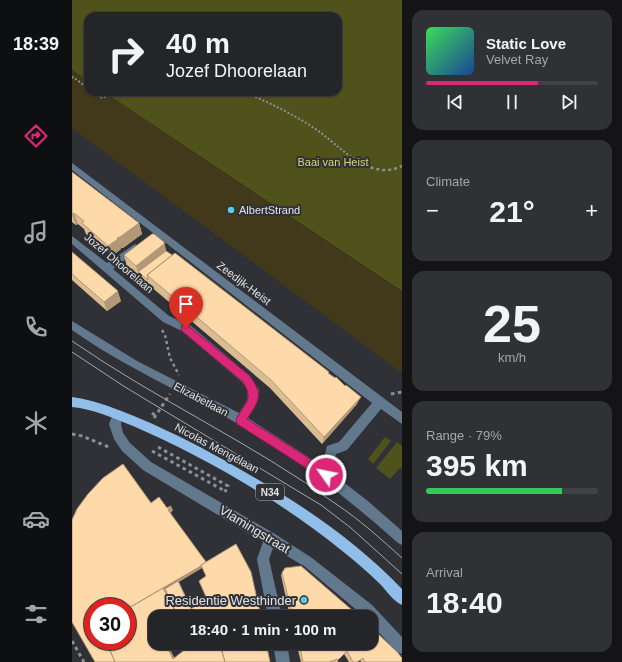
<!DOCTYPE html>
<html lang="en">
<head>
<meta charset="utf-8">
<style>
	:root { --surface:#242528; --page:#303134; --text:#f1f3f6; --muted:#a3a5a8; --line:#414245; --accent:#db2777 }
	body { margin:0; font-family:Helvetica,sans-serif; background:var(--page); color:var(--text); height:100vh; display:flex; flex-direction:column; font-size:15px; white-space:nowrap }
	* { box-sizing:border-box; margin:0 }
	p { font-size:13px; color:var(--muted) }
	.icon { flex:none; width:22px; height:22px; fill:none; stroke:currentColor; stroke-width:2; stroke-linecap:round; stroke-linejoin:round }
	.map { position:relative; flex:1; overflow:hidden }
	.drawer { display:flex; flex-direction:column; gap:10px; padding:10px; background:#141416; width:220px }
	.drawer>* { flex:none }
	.banner { position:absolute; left:12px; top:12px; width:258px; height:84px; border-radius:12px; box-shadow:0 1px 3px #0004,0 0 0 1px var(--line); background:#242528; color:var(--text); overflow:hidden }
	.speed { position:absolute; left:12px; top:598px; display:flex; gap:8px; font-size:20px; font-weight:700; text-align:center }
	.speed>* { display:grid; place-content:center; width:52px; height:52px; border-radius:50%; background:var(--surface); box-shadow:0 1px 3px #0004,0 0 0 1px var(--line); line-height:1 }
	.speed .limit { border:6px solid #d22; background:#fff; color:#111 }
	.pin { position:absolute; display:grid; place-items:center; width:34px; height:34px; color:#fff; margin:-41px -17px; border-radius:50% 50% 50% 0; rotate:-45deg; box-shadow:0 0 4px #0007 }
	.pin .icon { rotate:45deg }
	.me { position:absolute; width:44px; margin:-22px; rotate:303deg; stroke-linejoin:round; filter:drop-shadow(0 0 3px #0008) }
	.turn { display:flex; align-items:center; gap:14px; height:84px; padding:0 16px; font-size:18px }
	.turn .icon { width:52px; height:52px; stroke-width:2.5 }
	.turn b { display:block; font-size:28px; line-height:34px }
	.big { font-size:30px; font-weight:600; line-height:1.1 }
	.drawer .card { flex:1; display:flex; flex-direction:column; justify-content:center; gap:6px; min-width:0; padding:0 14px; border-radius:12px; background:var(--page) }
	.drawer .dial { align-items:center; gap:0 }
	.dial b { font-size:52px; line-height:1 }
	.song { display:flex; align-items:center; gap:12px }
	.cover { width:48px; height:48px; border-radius:6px; background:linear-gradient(135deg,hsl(130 70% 55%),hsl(220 70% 35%)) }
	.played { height:4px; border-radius:2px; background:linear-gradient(90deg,var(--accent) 65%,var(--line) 65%) }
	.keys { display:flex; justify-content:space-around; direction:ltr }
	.heat { display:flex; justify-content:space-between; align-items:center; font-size:22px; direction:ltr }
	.charge { height:6px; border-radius:3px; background:linear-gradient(90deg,#34c759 79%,var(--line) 0) }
	.trip { position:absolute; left:76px; top:610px; width:230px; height:40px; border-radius:12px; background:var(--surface); box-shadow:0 1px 3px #0004,0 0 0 1px var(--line); font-weight:600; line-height:40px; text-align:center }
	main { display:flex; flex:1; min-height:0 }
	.tab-bar { display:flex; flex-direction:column; width:72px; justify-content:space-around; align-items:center; background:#0e0f10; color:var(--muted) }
	.tab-bar .icon { width:28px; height:28px }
	.tab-bar .active { color:var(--accent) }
	.tab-bar b { font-size:18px; color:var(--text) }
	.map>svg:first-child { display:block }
	.green { fill:#4f521b }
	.sand { fill:#413919 }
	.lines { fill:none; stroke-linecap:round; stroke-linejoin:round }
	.path-far2 { stroke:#8e8f93; stroke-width:2; stroke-dasharray:2 2; stroke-linecap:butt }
	.path-far1 { stroke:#8e8f93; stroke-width:2.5; stroke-dasharray:3 3; stroke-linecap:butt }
	.path { stroke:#8e8f93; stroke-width:3; stroke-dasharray:3.5 3.5; stroke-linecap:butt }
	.minor { fill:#62788d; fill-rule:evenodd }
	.major { fill:#90bee8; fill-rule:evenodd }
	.tram { stroke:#a6a7ab; stroke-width:1 }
	.wall { fill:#dabb92 }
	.shaded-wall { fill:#b29877 }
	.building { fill:#fed9aa; stroke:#b29877 }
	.route { fill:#db2777; stroke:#8e194d }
	.poi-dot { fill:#5bc8e6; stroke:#303136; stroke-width:1.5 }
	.labels { text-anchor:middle; stroke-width:4; stroke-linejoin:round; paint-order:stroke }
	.shield { fill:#303136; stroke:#acadb0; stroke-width:1 }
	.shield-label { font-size:10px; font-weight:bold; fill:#e1e2e5 }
	.park-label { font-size:11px; fill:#d3d978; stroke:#303136 }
	.poi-label { font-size:11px; fill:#e1e2e5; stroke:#303136; text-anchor:start }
	.street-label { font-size:11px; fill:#e1e2e5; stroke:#303136 }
	.near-street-label { font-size:13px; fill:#e1e2e5; stroke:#303136 }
	.near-poi-label { font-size:13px; fill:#e1e2e5; stroke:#303136; text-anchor:end }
</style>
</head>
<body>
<main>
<nav class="tab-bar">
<b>18:39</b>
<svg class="icon active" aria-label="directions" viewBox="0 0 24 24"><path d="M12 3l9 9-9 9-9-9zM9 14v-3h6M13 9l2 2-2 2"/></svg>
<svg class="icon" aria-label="music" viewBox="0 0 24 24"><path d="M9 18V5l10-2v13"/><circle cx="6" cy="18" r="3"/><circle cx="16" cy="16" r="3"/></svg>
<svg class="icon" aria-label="phone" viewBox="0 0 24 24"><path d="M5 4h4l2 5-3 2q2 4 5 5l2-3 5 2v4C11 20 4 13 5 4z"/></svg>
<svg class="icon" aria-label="climate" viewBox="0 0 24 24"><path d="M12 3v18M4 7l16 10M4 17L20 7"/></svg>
<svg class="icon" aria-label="car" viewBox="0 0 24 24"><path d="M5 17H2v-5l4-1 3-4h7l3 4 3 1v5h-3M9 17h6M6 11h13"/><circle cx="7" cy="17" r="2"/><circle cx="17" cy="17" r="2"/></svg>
<svg class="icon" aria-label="filters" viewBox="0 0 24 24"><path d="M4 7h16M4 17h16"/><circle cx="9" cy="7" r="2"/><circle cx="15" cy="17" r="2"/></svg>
</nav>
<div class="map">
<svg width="330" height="662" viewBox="0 0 330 662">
	<rect width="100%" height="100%" fill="#303136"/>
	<path class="green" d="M0 0H330V291L32 92H266V16H16V81L0 70Z
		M313 437 319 441 301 464 296 459Z
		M325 442 330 446V469L328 468 318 479 304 468Z"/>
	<path class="sand" d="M0 70 16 81V92H32L330 291V373L0 128Z"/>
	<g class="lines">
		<path class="path-far2" d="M0 78 1 77 16 88
			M22 92 30 98 47 92
			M172 92C198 103 223 115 245 130 262 142 276 158 295 166"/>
		<path class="path-far1" d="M293 165C306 171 317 172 330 166
			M90 330 93 335 98 358 107 375"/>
		<path class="path" d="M319 394 330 392
			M80 413 84 416
			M82 418 98 394
			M0 434 10 436 39 448
			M86 447 156 486 153 492
			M80 451 153 491
			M0 641 12 662"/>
		<path class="minor" d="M0 163 330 412V424L309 409 275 450 264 454 260 473 297 502 330 531V545L326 543C276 498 223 458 166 424 111 392 52 367 0 330V321L65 361 167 413 175 401 176 391 170 382 110 331 91 322 0 244V236L35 263 63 244 66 246 68 248 66 250 41 269 97 316 118 325 178 376 187 390 185 402 176 418 250 466 255 446 267 442 300 403 0 170Z
			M46 410 50 411 51 415 49 424 51 433 58 443 79 462 203 534 240 558 300 605 330 637V654L325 652 299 624V617H293L232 566 201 548 197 559 210 617H196L185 559 191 542 71 470 50 451 42 439 37 424 42 411Z
			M201 643H215L218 662H204Z"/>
		<path class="major" d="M0 397C24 400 47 410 69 419 102 433 133 449 164 467 225 501 282 539 330 589V605C321 601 315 591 308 584 296 572 283 561 269 550 210 502 131 456 61 426 41 418 21 409 0 407Z"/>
		<path class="tram" d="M0 341C85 400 180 443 264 504 288 520 309 539 330 558
			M0 352 53 387 249 505 279 528 330 574"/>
	</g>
	<path class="wall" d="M0 172 67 223 70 234 51 248H49V249L40 256 14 234 12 229 6 224 4 225 0 222Z
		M92 242 94 251 256 373 285 404 250 444 198 388 77 285 55 267 52 255Z
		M0 252 49 301 35 311 0 280Z
		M213 568 288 617H218L209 575Z
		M224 643H299L330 662H289L288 660 285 662H277L272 654 265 659 266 662H229Z"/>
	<path class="shaded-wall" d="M2 213 6 224 4 225 0 215V214Z
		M67 223 70 234 51 248H49V249L40 256 36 246 45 238Z
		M92 242 95 254 66 272 64 266Z
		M46 291 49 301 35 311 32 302Z
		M289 397 285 404 250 444 252 437Z
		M99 506 101 510 98 514 96 510Z
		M134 563 135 565 107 582 120 610 107 617 55 610Z
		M100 643 102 644 98 649 103 659H101L96 649Z"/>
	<path class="building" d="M0 172 67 223 48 237 45 238 46 239 36 246 10 223 12 221 2 213 0 214Z
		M80 234H82L92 242V244L64 266 52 255Z
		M94 251 100 255 75 275 76 280 66 272Z
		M0 252 46 291 32 302 0 274Z
		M103 253 257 372 256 373 263 378 264 377 273 386 274 385 289 397 252 437 199 380 75 275Z
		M51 464 79 503 87 497 95 508 99 506 96 510 134 562 129 565V566L91 588 55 609V607H21V641H34L43 662H23L0 622V520L5 509 16 494 31 478Z
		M164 544 179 572 189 617H83V643H100L96 649 101 659 120 644 119 643H150L148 644 153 662H43L34 641H55V609L91 588 106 617 135 599 127 581 134 576 129 565Z
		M229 566 288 617H221L210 573 213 568Z
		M106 581 119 609 106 616 93 589Z
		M299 627 326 653 330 658V662H293L291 658 285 662H281L275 651 267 659 258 662H231L227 643H299Z
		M150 643H159L162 650 165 648 163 644 166 643H194L198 662H153L148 645Z
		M265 659 266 662H258Z"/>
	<path class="route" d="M114 324 178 376C191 395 188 400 175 419L257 471 259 475 257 478 254 480 250 478 165 424 164 420C171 404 183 401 171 382L110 331 109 328 110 325Z"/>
	<g class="poi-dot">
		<circle cx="159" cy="210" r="4"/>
		<circle cx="232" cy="600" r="4"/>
	</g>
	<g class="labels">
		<rect class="shield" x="184" y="484" width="28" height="16" rx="3"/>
		<g class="shield-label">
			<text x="198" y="496">N34</text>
		</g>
		<g class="park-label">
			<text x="261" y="166">Baai van Heist</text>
		</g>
		<g class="poi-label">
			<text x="167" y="214">AlbertStrand</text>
		</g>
		<g class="street-label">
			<text transform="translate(47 263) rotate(40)" y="4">Jozef Dhoorelaan</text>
			<text transform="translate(172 283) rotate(37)" y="4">Zeedijk-Heist</text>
			<text transform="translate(129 399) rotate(28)" y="4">Elizabetlaan</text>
			<text transform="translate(145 448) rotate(28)" y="4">Nicolas Mengélaan</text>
		</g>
		<g class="near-street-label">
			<text transform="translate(183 529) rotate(31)" y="5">Vlamingstraat</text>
		</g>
		<g class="near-poi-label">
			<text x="224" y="605">Residentie Westhinder</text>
		</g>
	</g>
</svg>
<div class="speed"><div class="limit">30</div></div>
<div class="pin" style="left:114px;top:328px;background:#d93025"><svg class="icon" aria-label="arrive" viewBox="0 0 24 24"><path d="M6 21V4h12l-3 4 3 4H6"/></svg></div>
<svg class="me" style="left:254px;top:475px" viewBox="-20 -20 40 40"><circle r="17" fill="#db2777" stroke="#fff" stroke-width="3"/><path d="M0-11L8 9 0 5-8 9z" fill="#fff"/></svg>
<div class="trip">18:40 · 1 min · 100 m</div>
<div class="banner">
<div class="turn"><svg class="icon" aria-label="right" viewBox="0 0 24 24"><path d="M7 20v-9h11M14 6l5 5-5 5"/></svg><div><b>40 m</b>Jozef Dhoorelaan</div></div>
</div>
</div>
<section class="drawer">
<div class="card">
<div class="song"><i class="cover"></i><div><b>Static Love</b><p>Velvet Ray</p></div></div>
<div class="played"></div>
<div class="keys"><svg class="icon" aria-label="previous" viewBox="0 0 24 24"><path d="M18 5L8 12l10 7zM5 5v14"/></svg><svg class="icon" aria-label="pause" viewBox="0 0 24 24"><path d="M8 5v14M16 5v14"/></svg><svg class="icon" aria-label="next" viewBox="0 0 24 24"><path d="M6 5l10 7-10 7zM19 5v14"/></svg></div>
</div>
<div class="card"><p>Climate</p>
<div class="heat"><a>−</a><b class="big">21°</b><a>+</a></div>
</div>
<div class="card dial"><b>25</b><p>km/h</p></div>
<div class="card"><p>Range · 79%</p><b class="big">395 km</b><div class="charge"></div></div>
<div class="card"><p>Arrival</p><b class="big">18:40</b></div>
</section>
</main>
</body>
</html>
